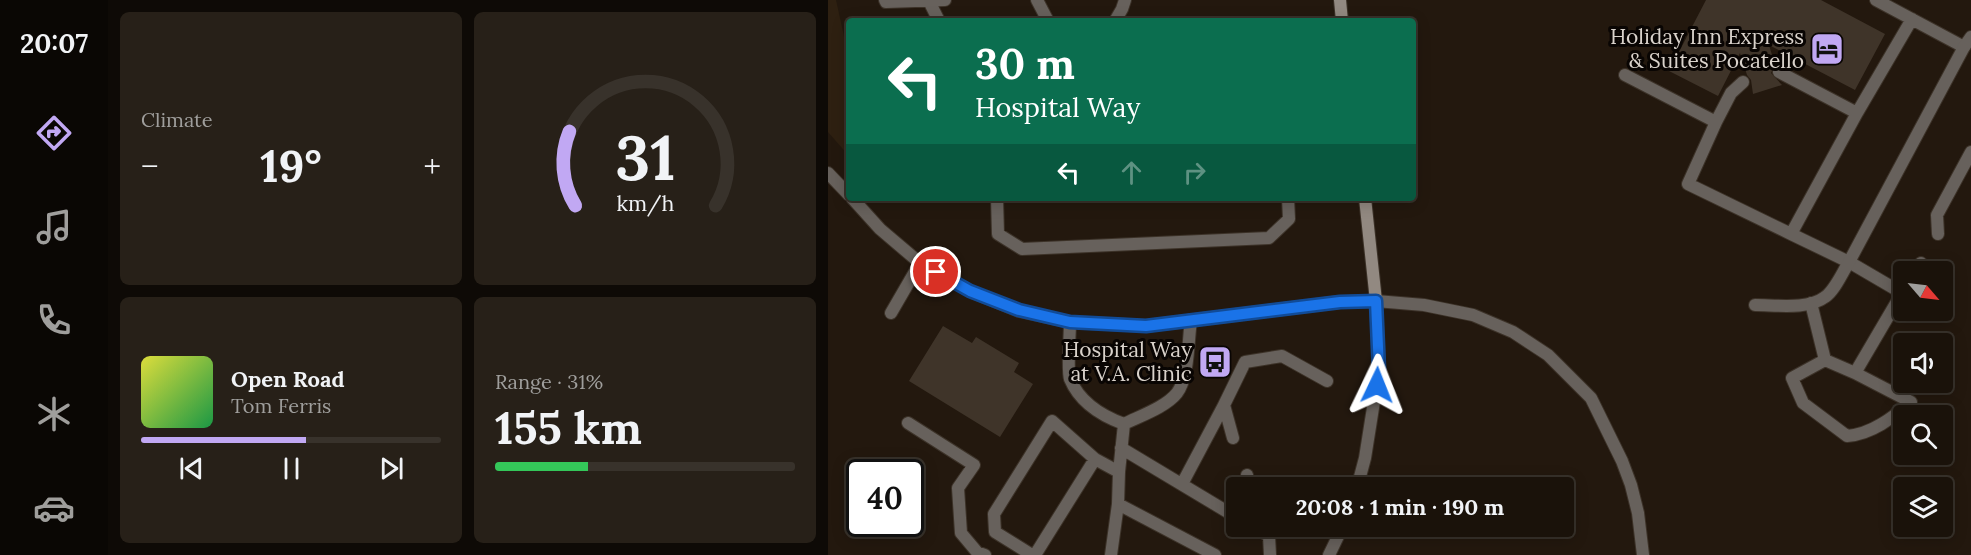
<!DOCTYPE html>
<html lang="en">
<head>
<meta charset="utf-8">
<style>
	:root { --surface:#1a120a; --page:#272018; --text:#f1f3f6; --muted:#9f9e9c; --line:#38322b; --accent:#c1a8f3 }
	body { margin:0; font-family:Lora,serif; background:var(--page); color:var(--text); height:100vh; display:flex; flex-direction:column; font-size:22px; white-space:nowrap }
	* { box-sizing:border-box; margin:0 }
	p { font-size:20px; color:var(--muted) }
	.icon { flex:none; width:33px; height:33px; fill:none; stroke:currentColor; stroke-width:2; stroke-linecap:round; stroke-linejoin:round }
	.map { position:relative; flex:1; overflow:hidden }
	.panel { display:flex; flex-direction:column; gap:12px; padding:12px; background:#0e0a06; width:720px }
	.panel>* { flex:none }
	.top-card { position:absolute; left:18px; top:18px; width:570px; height:183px; border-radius:6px; box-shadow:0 3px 15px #0003,0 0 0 2px var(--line); background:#0b6e4f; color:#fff; overflow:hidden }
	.needle { width:39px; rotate:118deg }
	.fabs { position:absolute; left:1065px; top:261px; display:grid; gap:12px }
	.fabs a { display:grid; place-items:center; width:60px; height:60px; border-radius:6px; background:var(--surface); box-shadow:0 3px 15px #0003,0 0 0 2px var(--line); font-size:30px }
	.speed { position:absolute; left:18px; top:459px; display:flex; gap:12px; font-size:30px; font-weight:700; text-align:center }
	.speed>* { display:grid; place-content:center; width:78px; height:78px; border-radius:50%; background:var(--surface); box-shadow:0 3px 15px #0003,0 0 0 2px var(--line); line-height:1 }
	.speed .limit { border:3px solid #111; border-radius:9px; background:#fff; color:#111 }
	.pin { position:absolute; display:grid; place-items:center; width:51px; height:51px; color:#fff; margin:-26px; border:3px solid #fff; border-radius:50%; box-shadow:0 2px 6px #0007 }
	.me { position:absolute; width:66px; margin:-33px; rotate:2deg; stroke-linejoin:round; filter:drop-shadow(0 0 4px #0008) }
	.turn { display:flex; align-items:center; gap:21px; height:126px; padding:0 30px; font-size:27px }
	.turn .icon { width:78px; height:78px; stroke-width:2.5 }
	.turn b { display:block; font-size:42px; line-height:51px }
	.lanes { display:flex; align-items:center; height:57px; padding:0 30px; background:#0003; justify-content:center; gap:30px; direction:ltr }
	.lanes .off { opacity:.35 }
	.big { font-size:45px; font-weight:700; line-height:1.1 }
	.panel .tile { flex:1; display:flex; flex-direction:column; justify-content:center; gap:9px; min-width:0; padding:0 21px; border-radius:9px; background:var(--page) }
	.panel .dial { align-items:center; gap:0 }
	.dial svg { height:156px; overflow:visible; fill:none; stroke:var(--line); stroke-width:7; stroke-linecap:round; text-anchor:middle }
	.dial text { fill:var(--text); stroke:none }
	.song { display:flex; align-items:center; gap:18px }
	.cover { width:72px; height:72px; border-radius:9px; background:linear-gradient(135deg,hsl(60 70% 55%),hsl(140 70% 35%)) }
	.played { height:6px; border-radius:3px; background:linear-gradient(90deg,var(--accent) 55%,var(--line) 55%) }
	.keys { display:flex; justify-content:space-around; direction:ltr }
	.heat { display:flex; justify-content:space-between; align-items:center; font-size:33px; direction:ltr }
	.charge { height:9px; border-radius:4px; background:linear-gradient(90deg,#34c759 31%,var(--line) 0) }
	.panel .tiles { flex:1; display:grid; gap:12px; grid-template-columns:repeat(2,1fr) }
	.trip { position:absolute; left:398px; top:477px; width:348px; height:60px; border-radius:6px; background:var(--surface); box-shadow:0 3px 15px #0003,0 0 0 2px var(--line); font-weight:700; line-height:60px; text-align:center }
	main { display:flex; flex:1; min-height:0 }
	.tab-bar { display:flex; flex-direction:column; width:108px; justify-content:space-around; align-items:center; background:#0a0704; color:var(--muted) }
	.tab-bar .icon { width:42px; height:42px }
	.tab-bar .selected { color:var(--accent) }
	.tab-bar b { font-size:27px; color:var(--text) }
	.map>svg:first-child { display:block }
	.built { fill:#2e2011 }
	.building { fill:#3f3429 }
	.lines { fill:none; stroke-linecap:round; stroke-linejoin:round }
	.service-casing { stroke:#3c3228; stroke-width:14 }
	.minor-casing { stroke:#3c3228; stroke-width:14 }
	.tertiary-casing { stroke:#3c3228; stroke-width:14 }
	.secondary-casing { stroke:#3c3228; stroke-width:14 }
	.service { stroke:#67615c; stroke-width:12 }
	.minor { stroke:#67615c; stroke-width:12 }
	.tertiary { stroke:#67615c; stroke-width:12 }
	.secondary { stroke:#928981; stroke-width:12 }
	.route-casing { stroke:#114b97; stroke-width:15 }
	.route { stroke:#1a73e8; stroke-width:10 }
	.labels { text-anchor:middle; stroke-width:6; stroke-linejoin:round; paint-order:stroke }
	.poi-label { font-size:21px; fill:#d9d2cb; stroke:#090503; text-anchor:end }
</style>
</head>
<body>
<main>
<nav class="tab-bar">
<b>20:07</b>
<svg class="icon selected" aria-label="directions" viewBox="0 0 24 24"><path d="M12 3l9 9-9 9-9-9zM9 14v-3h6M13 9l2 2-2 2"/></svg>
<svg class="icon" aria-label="music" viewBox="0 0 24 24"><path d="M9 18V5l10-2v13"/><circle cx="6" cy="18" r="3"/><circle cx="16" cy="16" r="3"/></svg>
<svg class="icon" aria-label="phone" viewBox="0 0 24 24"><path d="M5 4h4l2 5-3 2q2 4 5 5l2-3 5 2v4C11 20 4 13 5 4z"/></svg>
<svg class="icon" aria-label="climate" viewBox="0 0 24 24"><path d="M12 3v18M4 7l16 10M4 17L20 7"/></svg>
<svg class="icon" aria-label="car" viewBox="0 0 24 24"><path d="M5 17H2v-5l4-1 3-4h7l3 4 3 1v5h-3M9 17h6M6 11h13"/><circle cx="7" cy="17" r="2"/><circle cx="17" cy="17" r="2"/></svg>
</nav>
<section class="panel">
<div class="tiles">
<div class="tile"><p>Climate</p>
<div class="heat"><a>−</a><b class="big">19°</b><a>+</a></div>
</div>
<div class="tile dial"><svg viewBox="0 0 100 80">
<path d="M14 69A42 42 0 1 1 86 69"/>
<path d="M14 69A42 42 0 0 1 11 31" stroke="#c1a8f3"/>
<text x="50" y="56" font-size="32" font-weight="700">31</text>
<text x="50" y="72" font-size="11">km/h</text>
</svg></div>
<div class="tile">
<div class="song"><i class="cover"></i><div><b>Open Road</b><p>Tom Ferris</p></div></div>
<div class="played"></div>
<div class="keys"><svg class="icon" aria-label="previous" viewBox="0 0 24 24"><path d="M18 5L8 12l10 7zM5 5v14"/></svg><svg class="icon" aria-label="pause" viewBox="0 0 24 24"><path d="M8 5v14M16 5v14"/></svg><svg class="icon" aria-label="next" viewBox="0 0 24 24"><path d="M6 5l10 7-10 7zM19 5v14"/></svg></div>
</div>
<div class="tile"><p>Range · 31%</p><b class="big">155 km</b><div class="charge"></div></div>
</div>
</section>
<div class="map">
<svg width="1143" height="555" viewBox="0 0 1143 555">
	<rect width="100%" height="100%" fill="#23180e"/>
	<path class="built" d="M0 0H8L21 59V156L0 132Z"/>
	<path class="building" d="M878 0H993L1057 34 1027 90 941 45 947 65 943 73 954 85 925 94 923 80 919 75 912 53 890 96 841 71Z
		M115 326 144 343 148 337 191 363 186 372 205 384 172 437 81 381Z"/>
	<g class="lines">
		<g class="service-casing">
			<path id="service" d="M57 0 58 2 117 0
				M209 0 220 21
				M1048 0 1136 47
				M101 1 111 21
				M287 21 294 9 297 0
				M951 72 1029 113
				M797 75 888 122 860 184 963 234
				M888 122 903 93 915 82
				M169 198 170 234 194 249 441 238 461 219 460 198
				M1110 234 1109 215 1143 152
				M1088 272 1093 263
				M983 303 997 360
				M63 313 92 263
				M242 322C242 334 239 370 242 379 252 403 274 416 296 424
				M1027 373 997 360 964 378 975 403 1019 436C1044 434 1064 418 1083 402L1027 373 1074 293 1021 262 963 234 1029 113 1084 19
				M396 405 417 362 454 356 499 381
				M80 423 146 465 130 488 133 533 149 552 157 555
				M293 448 408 517
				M419 475 422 488
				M354 484 396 405 405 438
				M290 504 387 555
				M424 526 441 536 442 555
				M204 555 167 532 166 514 224 421 267 459
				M207 555 267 459 291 472
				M283 555 290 504 291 472 296 424C312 416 338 407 349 393 361 377 360 340 363 320"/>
		</g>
		<g class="minor-casing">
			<path id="minor" d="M548 301 596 305 645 315 685 332 720 355 763 398 794 461 803 485 810 513 815 555
				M927 305C948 305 980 310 997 297 1007 290 1014 273 1021 262L1136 47 1143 37"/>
		</g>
		<g class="tertiary-casing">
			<path id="tertiary" d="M0 173 21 195
				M24 198 52 229 92 263 142 291 191 311 242 322 318 326 511 302 548 301 551 370 537 458 529 488
				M501 555 515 526"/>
		</g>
		<g class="secondary-casing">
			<path id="secondary" d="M512 0 514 21
				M537 198 548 301"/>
		</g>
		<use href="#service" class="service"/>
		<use href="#minor" class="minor"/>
		<use href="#tertiary" class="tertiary"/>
		<use href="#secondary" class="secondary"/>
	</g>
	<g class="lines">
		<g class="route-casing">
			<path id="route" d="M108 272 142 291 191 310 242 322 318 326 512 302 548 301 551 370 549 385"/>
		</g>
		<use href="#route" class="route"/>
	</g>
	<defs>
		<g id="hotel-square" transform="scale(1.725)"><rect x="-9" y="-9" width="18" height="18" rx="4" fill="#c1a8f3" stroke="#090503"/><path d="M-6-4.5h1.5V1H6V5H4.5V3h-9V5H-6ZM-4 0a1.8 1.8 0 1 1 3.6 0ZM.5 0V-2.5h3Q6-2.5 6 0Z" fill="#111"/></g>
		<g id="bus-square" transform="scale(1.725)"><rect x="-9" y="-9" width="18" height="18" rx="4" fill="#c1a8f3" stroke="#090503"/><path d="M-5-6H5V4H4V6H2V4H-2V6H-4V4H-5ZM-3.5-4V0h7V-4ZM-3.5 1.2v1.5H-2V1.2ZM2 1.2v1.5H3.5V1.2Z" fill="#111"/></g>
	</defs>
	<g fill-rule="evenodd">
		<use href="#hotel-square" x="999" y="49"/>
		<use href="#bus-square" x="387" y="362"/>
	</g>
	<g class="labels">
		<g class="poi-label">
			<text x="976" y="44">Holiday Inn Express<tspan x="976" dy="24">&amp; Suites Pocatello</tspan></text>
			<text x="364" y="357">Hospital Way<tspan x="364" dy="24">at V.A. Clinic</tspan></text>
		</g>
	</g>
</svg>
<div class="fabs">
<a><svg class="needle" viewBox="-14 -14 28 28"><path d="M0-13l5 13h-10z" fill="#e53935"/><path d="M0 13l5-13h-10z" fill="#9f9e9c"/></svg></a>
<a><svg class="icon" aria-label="sound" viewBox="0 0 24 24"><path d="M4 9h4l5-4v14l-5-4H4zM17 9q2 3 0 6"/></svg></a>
<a><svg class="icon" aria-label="search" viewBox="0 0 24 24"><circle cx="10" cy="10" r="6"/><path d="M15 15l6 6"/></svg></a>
<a><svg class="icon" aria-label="layers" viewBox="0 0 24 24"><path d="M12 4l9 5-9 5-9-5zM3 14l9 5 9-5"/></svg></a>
</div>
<div class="speed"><div class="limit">40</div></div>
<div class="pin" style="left:108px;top:272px;background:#d93025"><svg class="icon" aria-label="arrive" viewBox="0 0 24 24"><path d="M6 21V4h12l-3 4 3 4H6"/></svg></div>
<svg class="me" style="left:549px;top:385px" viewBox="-20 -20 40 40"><path d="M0-17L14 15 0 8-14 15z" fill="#1a73e8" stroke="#fff" stroke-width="4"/></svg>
<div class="trip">20:08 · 1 min · 190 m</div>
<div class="top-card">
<div class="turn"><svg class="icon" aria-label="left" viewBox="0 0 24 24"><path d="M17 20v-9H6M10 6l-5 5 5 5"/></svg><div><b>30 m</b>Hospital Way</div></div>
<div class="lanes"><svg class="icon" aria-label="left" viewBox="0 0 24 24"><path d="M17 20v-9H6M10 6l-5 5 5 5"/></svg><svg class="icon off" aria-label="ahead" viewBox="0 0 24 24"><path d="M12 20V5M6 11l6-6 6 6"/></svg><svg class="icon off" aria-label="right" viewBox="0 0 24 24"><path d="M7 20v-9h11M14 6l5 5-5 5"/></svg></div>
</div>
</div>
</main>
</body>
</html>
